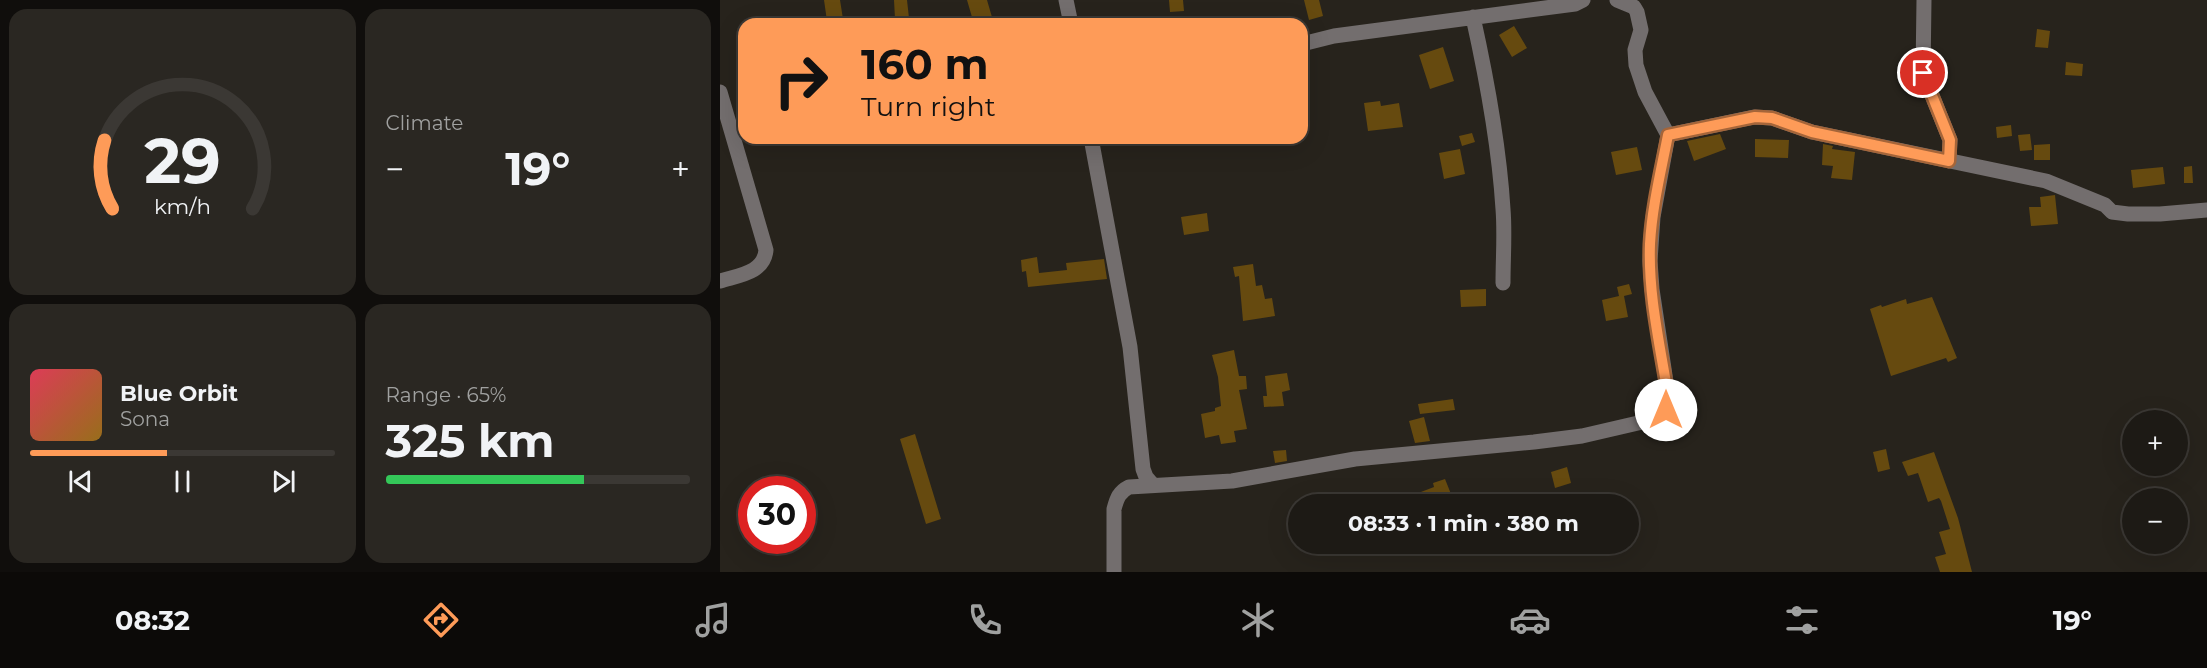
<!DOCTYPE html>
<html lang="en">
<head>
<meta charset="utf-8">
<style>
	:root { --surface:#1d1a15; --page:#2a2722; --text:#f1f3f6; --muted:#a0a1a0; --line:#3b3834; --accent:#fe9b58 }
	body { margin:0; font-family:Montserrat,sans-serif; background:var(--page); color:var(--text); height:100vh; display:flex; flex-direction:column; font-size:22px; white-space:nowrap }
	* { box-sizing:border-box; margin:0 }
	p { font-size:20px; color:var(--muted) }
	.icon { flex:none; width:33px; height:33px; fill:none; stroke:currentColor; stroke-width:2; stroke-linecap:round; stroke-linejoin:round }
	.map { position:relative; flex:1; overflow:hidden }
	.sheet { display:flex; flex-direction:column; gap:9px; padding:9px; background:#100e0c; width:720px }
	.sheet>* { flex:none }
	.guide { position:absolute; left:18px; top:18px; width:570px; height:126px; border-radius:18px; box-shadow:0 6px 24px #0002,0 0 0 2px var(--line); background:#fe9b58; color:#111; overflow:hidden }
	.buttons { position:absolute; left:1402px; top:410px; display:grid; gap:12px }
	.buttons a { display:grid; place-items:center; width:66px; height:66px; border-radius:50%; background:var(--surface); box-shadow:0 6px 24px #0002,0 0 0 2px var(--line); font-size:30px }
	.speed { position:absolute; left:18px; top:476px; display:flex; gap:12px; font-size:30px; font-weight:700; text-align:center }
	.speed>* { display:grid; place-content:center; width:78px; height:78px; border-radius:50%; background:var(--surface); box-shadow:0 6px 24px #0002,0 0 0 2px var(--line); line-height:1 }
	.speed .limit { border:9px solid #d22; background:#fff; color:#111 }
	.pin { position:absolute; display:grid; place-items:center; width:51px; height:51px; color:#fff; margin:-26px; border:3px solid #fff; border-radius:50%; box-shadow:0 2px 6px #0007 }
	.me { position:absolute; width:66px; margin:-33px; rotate:0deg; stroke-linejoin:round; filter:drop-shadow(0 0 4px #0008) }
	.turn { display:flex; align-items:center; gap:21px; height:126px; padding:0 24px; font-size:27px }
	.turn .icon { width:78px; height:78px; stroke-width:2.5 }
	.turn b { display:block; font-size:42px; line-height:51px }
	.big { font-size:45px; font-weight:700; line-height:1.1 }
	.sheet .widget { flex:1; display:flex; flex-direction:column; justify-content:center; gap:9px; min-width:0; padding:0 21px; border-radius:18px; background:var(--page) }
	.sheet .dial { align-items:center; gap:0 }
	.dial svg { height:156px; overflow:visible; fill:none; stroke:var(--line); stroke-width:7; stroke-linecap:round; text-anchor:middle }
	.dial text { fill:var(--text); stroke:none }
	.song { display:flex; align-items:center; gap:18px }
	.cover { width:72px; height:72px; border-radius:9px; background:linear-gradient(135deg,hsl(350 70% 55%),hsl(40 70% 35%)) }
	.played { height:6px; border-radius:3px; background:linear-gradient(90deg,var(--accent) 45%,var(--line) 45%) }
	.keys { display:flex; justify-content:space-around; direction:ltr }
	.heat { display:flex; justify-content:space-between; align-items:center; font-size:33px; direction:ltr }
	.charge { height:9px; border-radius:4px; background:linear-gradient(90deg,#34c759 65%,var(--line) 0) }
	.sheet .tiles { flex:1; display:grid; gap:9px; grid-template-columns:repeat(2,1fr) }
	.trip { position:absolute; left:568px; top:494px; width:351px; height:60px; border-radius:30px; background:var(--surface); box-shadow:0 6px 24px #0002,0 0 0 2px var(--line); font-weight:700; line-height:60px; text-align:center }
	.tabs { display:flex; height:96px; justify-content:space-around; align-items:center; background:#0c0a08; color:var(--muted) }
	.tabs .icon { width:42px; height:42px }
	.tabs .on { color:var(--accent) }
	.tabs b { font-size:27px; color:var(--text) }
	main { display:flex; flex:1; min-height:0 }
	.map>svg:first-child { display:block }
	.building { fill:#664a0f }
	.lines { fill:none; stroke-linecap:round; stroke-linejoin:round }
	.minor { stroke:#736e6e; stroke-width:15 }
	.route-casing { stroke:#a56539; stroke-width:15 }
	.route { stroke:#fe9b58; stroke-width:10 }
</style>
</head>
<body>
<main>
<section class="sheet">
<div class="tiles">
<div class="widget dial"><svg viewBox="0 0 100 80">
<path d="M14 69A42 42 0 1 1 86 69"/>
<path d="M14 69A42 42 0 0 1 10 34" stroke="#fe9b58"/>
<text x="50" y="56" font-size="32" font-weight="700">29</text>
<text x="50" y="72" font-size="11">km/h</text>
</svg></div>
<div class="widget"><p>Climate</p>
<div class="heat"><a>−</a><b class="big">19°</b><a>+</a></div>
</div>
<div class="widget">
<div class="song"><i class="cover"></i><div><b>Blue Orbit</b><p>Sona</p></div></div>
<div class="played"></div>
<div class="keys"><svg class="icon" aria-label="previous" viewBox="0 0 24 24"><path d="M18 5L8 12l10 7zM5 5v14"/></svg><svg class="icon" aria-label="pause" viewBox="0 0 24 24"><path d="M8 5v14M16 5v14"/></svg><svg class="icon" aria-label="next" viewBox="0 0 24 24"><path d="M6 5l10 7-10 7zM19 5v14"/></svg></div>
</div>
<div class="widget"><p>Range · 65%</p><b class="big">325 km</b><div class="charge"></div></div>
</div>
</section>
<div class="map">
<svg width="1487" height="572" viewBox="0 0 1487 572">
	<rect width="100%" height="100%" fill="#27231c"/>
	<path class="building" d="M104 0H120L123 19 107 21Z
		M174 0H187L189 18 175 19Z
		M247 0H267L274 24H254Z
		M449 0H463L464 11 450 12Z
		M584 0H599L603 16 589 20Z
		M794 26 807 48 792 57 779 35Z
		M1317 29 1330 31 1328 48 1315 47Z
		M723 47 734 81 710 89 699 55Z
		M1346 62 1363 64 1362 76 1345 75Z
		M660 101 661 106 679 103 683 127 648 131 644 103Z
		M1291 125 1292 136 1277 138 1276 127Z
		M752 133 755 142 742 146 739 136Z
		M1000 134 1006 149 974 161 967 141Z
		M1310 134 1312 150 1300 151 1298 135Z
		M1035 139 1069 140 1068 158 1035 157Z
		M1103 144 1113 146 1112 149 1135 152 1132 180 1111 178 1113 166 1102 165Z
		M1330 144V160H1314V145Z
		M917 147 922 170 896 175 891 152Z
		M740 149 745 174 724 179 719 153Z
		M1472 166 1473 183H1464V167Z
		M1443 167 1445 184 1413 188 1411 170Z
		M1335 195 1338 224 1311 226 1309 207H1321L1320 197Z
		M487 213 489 231 464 235 461 217Z
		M317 257 319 273 347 270 346 263 384 259 387 279 308 287 306 271 302 272 301 260Z
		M533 264 536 286 542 285 545 299 552 298 555 316 523 321 519 276 515 277 513 267Z
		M909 284 912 294 904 296 908 317 886 321 882 300 899 296 897 287Z
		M766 289V306L741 307 740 290Z
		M1212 297 1237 358 1228 362 1226 358 1171 376 1150 309 1161 305 1162 307 1186 299 1187 304Z
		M514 350 519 376H526L527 389 519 390 527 429 514 431 516 442 501 444 499 435 485 438 481 414 495 411V408L501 406 498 377 492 355Z
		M567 373 570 390 562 392 564 406 544 407 543 396H547L545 376Z
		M733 399 735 410 700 414 698 404Z
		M704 417 710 441 695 443 689 421Z
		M195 434 221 519 206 524 180 439Z
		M1166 449 1170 469 1158 472 1153 452Z
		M566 450 567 461 555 463 553 451Z
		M1214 452 1238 518 1252 572H1220L1215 557 1226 554 1219 532 1230 529 1221 501 1219 498 1208 502 1198 473 1188 476 1182 462Z
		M847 467 851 483 835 488 831 472Z
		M725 479 735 504H697L693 495 714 487 713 483Z"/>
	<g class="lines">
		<path class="minor" d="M346 0 351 24
			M1204 0 1203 73 1230 140 1229 161
			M753 17C767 80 779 144 783 209 785 233 783 258 783 283
			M582 44 614 36 855 4 863 0
			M0 92 46 250C44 273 19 275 0 281
			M948 135 1034 117 1052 118 1092 132 1326 181 1385 205 1392 212 1408 214H1440L1487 210
			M371 138 410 347 423 469 426 477 432 484
			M394 572V509C397 498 399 492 409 487L512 481 635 459 814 442 862 436 931 420 946 410 948 395 932 289 930 261 933 217 948 135 925 92 916 65 915 50 921 30 917 12 914 7 897 0"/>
	</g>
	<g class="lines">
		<g class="route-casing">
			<path id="route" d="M946 410 948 395C940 345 928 294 930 244 932 207 941 171 948 135L1035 117 1052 118 1092 132 1229 161 1230 140 1203 73"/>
		</g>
		<use href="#route" class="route"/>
	</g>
</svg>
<div class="buttons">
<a>+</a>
<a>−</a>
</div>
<div class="speed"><div class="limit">30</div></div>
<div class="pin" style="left:1203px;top:73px;background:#d93025"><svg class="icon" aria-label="arrive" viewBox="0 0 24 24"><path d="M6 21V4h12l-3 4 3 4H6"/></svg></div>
<svg class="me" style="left:946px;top:410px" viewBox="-20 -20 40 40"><circle r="19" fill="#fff"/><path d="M0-13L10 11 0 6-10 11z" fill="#fe9b58"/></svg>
<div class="trip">08:33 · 1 min · 380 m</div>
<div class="guide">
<div class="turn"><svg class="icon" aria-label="right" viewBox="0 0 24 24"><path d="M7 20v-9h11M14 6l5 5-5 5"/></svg><div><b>160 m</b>Turn right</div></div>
</div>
</div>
</main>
<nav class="tabs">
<b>08:32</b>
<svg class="icon on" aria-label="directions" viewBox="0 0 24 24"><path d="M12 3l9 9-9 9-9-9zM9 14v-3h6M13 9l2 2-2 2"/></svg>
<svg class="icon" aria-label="music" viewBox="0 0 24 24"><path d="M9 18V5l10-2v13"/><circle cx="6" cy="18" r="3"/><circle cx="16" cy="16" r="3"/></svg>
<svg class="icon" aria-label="phone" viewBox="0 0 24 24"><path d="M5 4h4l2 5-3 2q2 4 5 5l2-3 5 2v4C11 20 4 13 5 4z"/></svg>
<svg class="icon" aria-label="climate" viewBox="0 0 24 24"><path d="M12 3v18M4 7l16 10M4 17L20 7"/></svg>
<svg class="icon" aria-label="car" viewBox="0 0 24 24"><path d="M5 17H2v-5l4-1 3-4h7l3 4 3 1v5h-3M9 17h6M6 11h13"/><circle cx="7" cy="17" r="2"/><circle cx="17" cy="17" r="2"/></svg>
<svg class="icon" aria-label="filters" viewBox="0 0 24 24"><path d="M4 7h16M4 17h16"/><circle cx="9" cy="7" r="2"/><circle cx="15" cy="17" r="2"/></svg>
<b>19°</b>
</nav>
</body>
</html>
